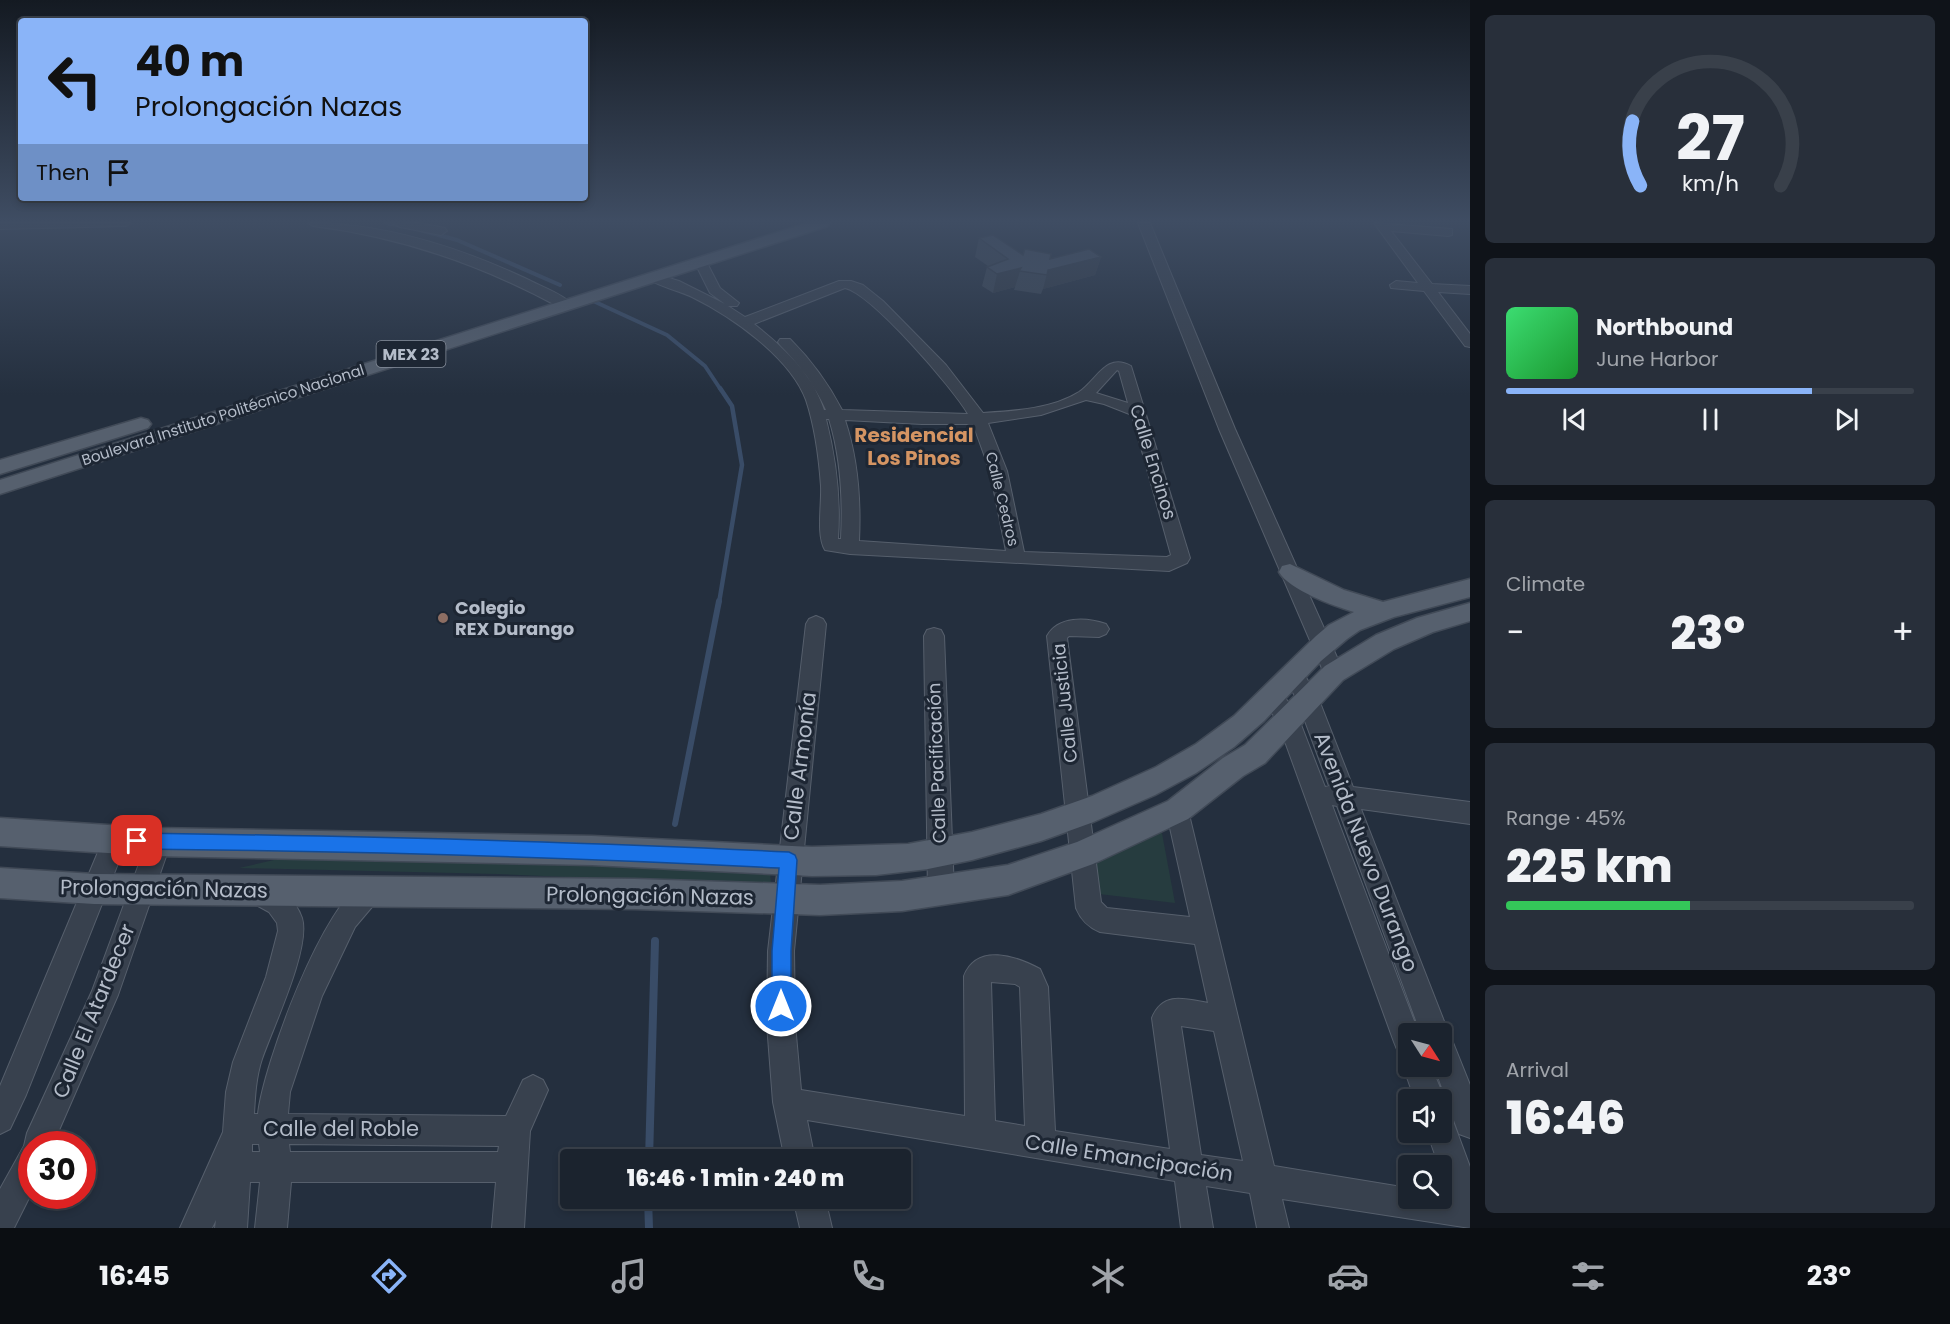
<!DOCTYPE html>
<html lang="en">
<head>
<meta charset="utf-8">
<style>
	:root { --surface:#1b232e; --page:#282f3a; --text:#f1f3f6; --muted:#a0a4aa; --line:#39404a; --accent:#8ab4f8 }
	body { margin:0; font-family:Poppins,sans-serif; background:var(--page); color:var(--text); height:100vh; display:flex; flex-direction:column; font-size:22px; white-space:nowrap }
	* { box-sizing:border-box; margin:0 }
	p { font-size:20px; color:var(--muted) }
	.icon { flex:none; width:33px; height:33px; fill:none; stroke:currentColor; stroke-width:2; stroke-linecap:round; stroke-linejoin:round }
	.map { position:relative; flex:1; overflow:hidden }
	.panel { display:flex; flex-direction:column; gap:15px; padding:15px; background:#0f1319; width:480px }
	.panel>* { flex:none }
	.guide { position:absolute; left:18px; top:18px; width:570px; height:183px; border-radius:6px; box-shadow:0 3px 9px #0003,0 0 0 2px var(--line); background:#8ab4f8; color:#111; overflow:hidden }
	.needle { width:39px; rotate:126deg }
	.buttons { position:absolute; left:1398px; top:1023px; display:grid; gap:12px }
	.buttons a { display:grid; place-items:center; width:54px; height:54px; border-radius:6px; background:var(--surface); box-shadow:0 3px 9px #0003,0 0 0 2px var(--line); font-size:30px }
	.speed { position:absolute; left:18px; top:1131px; display:flex; gap:12px; font-size:30px; font-weight:700; text-align:center }
	.speed>* { display:grid; place-content:center; width:78px; height:78px; border-radius:50%; background:var(--surface); box-shadow:0 3px 9px #0003,0 0 0 2px var(--line); line-height:1 }
	.speed .limit { border:9px solid #d22; background:#fff; color:#111 }
	.pin { position:absolute; display:grid; place-items:center; width:51px; height:51px; color:#fff; margin:-26px; border-radius:12px; box-shadow:0 3px 9px #0006 }
	.me { position:absolute; width:66px; margin:-33px; rotate:0deg; stroke-linejoin:round; filter:drop-shadow(0 0 4px #0008) }
	.turn { display:flex; align-items:center; gap:21px; height:126px; padding:0 18px; font-size:27px }
	.turn .icon { width:78px; height:78px; stroke-width:2.5 }
	.turn b { display:block; font-size:42px; line-height:51px }
	.then { display:flex; align-items:center; height:57px; padding:0 18px; background:#0003; gap:12px; font-size:22px }
	.big { font-size:45px; font-weight:800; line-height:1.1 }
	.panel .tile { flex:1; display:flex; flex-direction:column; justify-content:center; gap:9px; min-width:0; padding:0 21px; border-radius:9px; background:var(--page) }
	.panel .dial { align-items:center; gap:0 }
	.dial svg { height:156px; overflow:visible; fill:none; stroke:var(--line); stroke-width:7; stroke-linecap:round; text-anchor:middle }
	.dial text { fill:var(--text); stroke:none }
	.song { display:flex; align-items:center; gap:18px }
	.cover { width:72px; height:72px; border-radius:9px; background:linear-gradient(135deg,hsl(140 70% 55%),hsl(130 70% 35%)) }
	.played { height:6px; border-radius:3px; background:linear-gradient(90deg,var(--accent) 75%,var(--line) 75%) }
	.keys { display:flex; justify-content:space-around; direction:ltr }
	.heat { display:flex; justify-content:space-between; align-items:center; font-size:33px; direction:ltr }
	.charge { height:9px; border-radius:4px; background:linear-gradient(90deg,#34c759 45%,var(--line) 0) }
	.trip { position:absolute; left:560px; top:1149px; width:351px; height:60px; border-radius:6px; background:var(--surface); box-shadow:0 3px 9px #0003,0 0 0 2px var(--line); font-weight:800; line-height:60px; text-align:center }
	.dock { display:flex; height:96px; justify-content:space-around; align-items:center; background:#0b0e12; color:var(--muted) }
	.dock .icon { width:42px; height:42px }
	.dock .current { color:var(--accent) }
	.dock b { font-size:27px; color:var(--text) }
	main { display:flex; flex:1; min-height:0 }
	.map>svg:first-child { display:block }
	.green { fill:#263c3f }
	.lines { fill:none; stroke-linecap:round; stroke-linejoin:round }
	.stream-far3 { stroke:#394c67; stroke-width:4 }
	.stream-far2 { stroke:#394c67; stroke-width:4.5 }
	.stream-far1 { stroke:#394c67; stroke-width:6 }
	.stream { stroke:#394c67; stroke-width:8 }
	.minor-casing { stroke:#565f6c; stroke-width:2 }
	.major-casing { stroke:#414a57; stroke-width:3 }
	.minor { fill:#38414e; fill-rule:evenodd }
	.major { fill:#56606e; fill-rule:evenodd }
	.wall { fill:#3b4654 }
	.shaded-wall { fill:#303945 }
	.building { fill:#455162; stroke:#303945; stroke-width:1.5 }
	.route { fill:#1a73e8; stroke:#114b97; stroke-width:1.5 }
	.education-dot { fill:#8d6e63; stroke:#1d2633; stroke-width:2 }
	.labels { text-anchor:middle; stroke-width:6; stroke-linejoin:round; paint-order:stroke }
	.far-street-label { font-size:15px; fill:#b4bcc9; stroke:#1d2633 }
	.shield { fill:#1d2633; stroke:#878f9c; stroke-width:1.5 }
	.shield-label { font-size:16px; font-weight:bold; fill:#b4bcc9 }
	.street-label { font-size:18px; fill:#b4bcc9; stroke:#1d2633 }
	.poi-label { font-size:18px; font-weight:bold; fill:#b4bcc9; stroke:#1d2633; text-anchor:start }
	.neighbourhood-label { font-size:20px; font-weight:bold; fill:#d59563; stroke:#1d2633 }
	.near-street-label { font-size:21px; fill:#b4bcc9; stroke:#1d2633 }
</style>
</head>
<body>
<main>
<div class="map">
<svg width="1470" height="1228" viewBox="0 0 1470 1228">
	<rect width="100%" height="100%" fill="#242f3e"/>
	<path class="green" d="M1161 828 1175 903 1099 894 1093 854Z
		M283 858 500 862 770 873 771 884H731L497 874 239 868Z"/>
	<g class="lines">
		<path class="stream-far3" d="M386 223 399 225
			M420 230 457 240 560 285
			M591 300 667 335 705 366 721 390"/>
		<path class="stream-far2" d="M719 603 742 465 732 406 720 388"/>
		<path class="stream-far1" d="M675 824 719 601"/>
		<path class="stream" d="M649 1160 655 941
			M648 1198 649 1228"/>
		<g class="minor-casing">
			<path id="minor" d="M0 223H131L126 226 0 229Z
				M308 223C385 223 459 247 529 280 542 287 563 294 573 305L571 308H561C482 265 402 237 313 226Z
				M418 223 445 228 447 231 441 235 400 227 394 224Z
				M1138 223H1150L1235 429 1344 673 1341 679 1334 681 1327 679 1324 673 1219 429Z
				M1374 223 1452 229V235L1448 236 1391 231 1432 284 1470 286V294L1438 292 1470 334V347L1465 346 1424 291 1391 288 1390 285 1396 281 1418 283Z
				M700 257 706 261 720 288 739 303 737 306H728L745 317 839 281H851L863 285 883 301 946 365 983 413C1014 411 1052 409 1079 392 1097 380 1106 352 1131 366L1190 558 1187 563 1169 571 850 554 825 550C816 535 822 504 821 486 819 458 815 427 806 400 790 357 731 316 692 297 680 291 654 285 646 277L652 273 679 281 725 304 710 293 694 261ZM845 288C872 294 953 388 968 414L842 410C828 383 812 361 790 339H780L778 342 780 345C800 365 814 384 826 410H824C813 374 782 346 754 324ZM1117 370 1119 371 1128 403 1096 393ZM1086 400 1104 404 1132 415 1171 555 1167 557 1024 552 1007 471 988 423 1041 415ZM826 419H829C841 458 843 498 841 539H838C841 498 836 459 826 419ZM845 420 922 424H973L990 471 1006 551 859 541C861 499 858 459 845 420Z
				M816 616 823 619 826 624 794 951 795 1024 801 1090 965 1116 964 976C977 943 1016 956 1040 969L1048 987 1055 1131 1170 1149 1152 1018C1163 991 1185 999 1208 1003L1195 944 1100 932C1088 927 1081 920 1076 908L1047 636C1058 616 1086 617 1106 624L1109 629 1106 634 1099 637 1069 636 1067 638 1101 902 1107 908 1190 917 1166 810 1170 802 1178 799 1186 802 1274 1166 1408 1188V1198H1442V1194L1449 1195 1442 1173V1166H1439L1427 1132H1442V1117L1453 1121 1470 1167V1228L1282 1199 1289 1228H1257L1250 1193 1206 1186 1213 1228H1181L1175 1181 807 1120 815 1160H785L773 1102 767 1024 768 951 806 624 809 619ZM991 982 1015 984 1020 987 1025 1126 995 1121ZM1181 1026 1214 1031 1243 1161 1201 1155Z
				M934 628 941 630 944 636 954 891 950 900 941 903 932 900 928 891 924 636 927 630Z
				M1293 665 1300 667 1319 700 1353 787 1470 802V824L1361 809 1449 1034 1447 1038 1452 1040 1470 1085V1138L1459 1134 1434 1066H1442V1034H1421L1337 806 1332 805 1419 1034H1408V1066H1431L1445 1100 1442 1108V1100H1415L1403 1066 1407 1056 1398 1052 1394 1042 1279 725 1262 695 1266 689 1273 686 1280 689 1300 722 1325 787 1329 786 1298 702 1283 673 1286 667Z
				M115 830 124 833 127 841 26 1095 10 1129 0 1134V1086L106 833Z
				M159 831 168 834 171 842 118 995 53 1144H32V1192L14 1228H0V1189L24 1146 27 1133 92 991 150 834Z
				M258 880C277 887 295 897 302 918 311 948 273 1027 262 1059 256 1077 255 1096 254 1114H258C263 1067 324 898 368 880L377 883 381 892 377 901 355 927 322 996 290 1092 288 1114 506 1116 523 1080 533 1075 543 1080 548 1090 530 1131 524 1228H492L496 1182H291L287 1228H255L260 1182H250L247 1228H215L216 1220 212 1228H180L223 1132 226 1092 233 1062 266 977 278 931 277 923 269 912 249 901 245 892 249 883ZM252 1144H259L260 1152H252ZM289 1144 499 1146 498 1152H290Z
				M793 1198H825L832 1228H800Z"/>
		</g>
		<g class="major-casing">
			<path id="major" d="M807 223H830L828 226 0 494V480Z
				M141 418 148 420 151 424 148 428 0 474V460Z
				M1290 564 1344 590 1383 602 1470 579V597L1394 617 1360 630 1347 639 1321 661 1264 721 1234 747 1196 773 1155 795 1091 823 1041 841 972 860 928 869 876 875 812 876 592 865 154 856 0 846V818L154 828 592 836 812 847 908 844 972 832 1041 814 1092 796 1156 767 1196 744 1234 716 1316 636 1329 625 1354 612C1334 606 1289 590 1279 572L1282 566Z
				M1470 603V621L1433 632 1394 649 1343 680 1265 763 1243 776 1188 819 1093 864 1008 895 902 911 820 915 635 909 94 904 0 898V868L94 874 635 879 820 885 902 881 1008 865 1077 842 1168 801 1223 758 1245 745 1325 666 1376 635 1417 618Z"/>
		</g>
		<use href="#minor" class="minor"/>
		<use href="#major" class="major"/>
	</g>
	<path class="wall" d="M979 238 1023 255 1050 259 1101 257 1095 275 1043 289 1041 294 1014 290 1015 287 993 293 982 286 987 267 988 266 975 257Z"/>
	<path class="shaded-wall" d="M1101 257 1095 275 1043 289 1048 270Z
		M1021 268 1015 287 993 293 997 274Z"/>
	<path class="building" d="M993 235 1023 255 1025 249 1051 254 1050 259 1089 249 1101 257 1048 270 1047 275 1019 271 1021 268 997 274 987 267 1008 259 979 238Z"/>
	<linearGradient id="sky" x2="0" y2="1"><stop stop-color="#141a22"/><stop offset="0.56" stop-color="#3f4d63"/><stop offset="1" stop-color="#3f4d63" stop-opacity="0"/></linearGradient>
	<rect width="1470" height="395" fill="url(#sky)"/>
	<path class="route" d="M137 833C354 836 572 841 789 852L795 855 797 860 791 951V1006L788 1013 781 1016 775 1013 772 1006V951L779 868C565 857 351 851 137 849L131 847 129 841 131 835Z"/>
	<circle class="education-dot" cx="443" cy="618" r="6"/>
	<g class="labels">
		<g class="far-street-label">
			<text transform="translate(223 415) rotate(-18)" y="5">Boulevard Instituto Politécnico Nacional</text>
			<text transform="translate(1002 499) rotate(76)" y="5">Calle Cedros</text>
		</g>
		<rect class="shield" x="376.5" y="341" width="69" height="26" rx="4.5"/>
		<g class="shield-label">
			<text x="411" y="360">MEX 23</text>
		</g>
		<g class="street-label">
			<text transform="translate(1153 462) rotate(73)" y="6">Calle Encinos</text>
			<text transform="translate(1065 703) rotate(-96)" y="6">Calle Justicia</text>
			<text transform="translate(937 763) rotate(-92)" y="6">Calle Pacificación</text>
		</g>
		<g class="poi-label">
			<text x="455" y="614">Colegio<tspan x="455" dy="21">REX Durango</tspan></text>
		</g>
		<g class="neighbourhood-label">
			<text x="914" y="442">Residencial<tspan x="914" dy="23">Los Pinos</tspan></text>
		</g>
		<g class="near-street-label">
			<text transform="translate(800 766) rotate(-83)" y="7">Calle Armonía</text>
			<text transform="translate(1366 852) rotate(69)" y="7">Avenida Nuevo Durango</text>
			<text transform="translate(164 889) rotate(1)" y="7">Prolongación Nazas</text>
			<text transform="translate(650 896) rotate(1)" y="7">Prolongación Nazas</text>
			<text transform="translate(94 1011) rotate(-68)" y="7">Calle El Atardecer</text>
			<text x="341" y="1136">Calle del Roble</text>
			<text transform="translate(1129 1158) rotate(9)" y="7">Calle Emancipación</text>
		</g>
	</g>
</svg>
<div class="buttons">
<a><svg class="needle" viewBox="-14 -14 28 28"><path d="M0-13l5 13h-10z" fill="#e53935"/><path d="M0 13l5-13h-10z" fill="#a0a4aa"/></svg></a>
<a><svg class="icon" aria-label="sound" viewBox="0 0 24 24"><path d="M4 9h4l5-4v14l-5-4H4zM17 9q2 3 0 6"/></svg></a>
<a><svg class="icon" aria-label="search" viewBox="0 0 24 24"><circle cx="10" cy="10" r="6"/><path d="M15 15l6 6"/></svg></a>
</div>
<div class="speed"><div class="limit">30</div></div>
<div class="pin" style="left:137px;top:841px;background:#d93025"><svg class="icon" aria-label="arrive" viewBox="0 0 24 24"><path d="M6 21V4h12l-3 4 3 4H6"/></svg></div>
<svg class="me" style="left:781px;top:1006px" viewBox="-20 -20 40 40"><circle r="17" fill="#1a73e8" stroke="#fff" stroke-width="3"/><path d="M0-11L8 9 0 5-8 9z" fill="#fff"/></svg>
<div class="trip">16:46 · 1 min · 240 m</div>
<div class="guide">
<div class="turn"><svg class="icon" aria-label="left" viewBox="0 0 24 24"><path d="M17 20v-9H6M10 6l-5 5 5 5"/></svg><div><b>40 m</b>Prolongación Nazas</div></div>
<div class="then">Then<svg class="icon" aria-label="arrive" viewBox="0 0 24 24"><path d="M6 21V4h12l-3 4 3 4H6"/></svg></div>
</div>
</div>
<section class="panel">
<div class="tile dial"><svg viewBox="0 0 100 80">
<path d="M14 69A42 42 0 1 1 86 69"/>
<path d="M14 69A42 42 0 0 1 10 36" stroke="#8ab4f8"/>
<text x="50" y="56" font-size="32" font-weight="700">27</text>
<text x="50" y="72" font-size="11">km/h</text>
</svg></div>
<div class="tile">
<div class="song"><i class="cover"></i><div><b>Northbound</b><p>June Harbor</p></div></div>
<div class="played"></div>
<div class="keys"><svg class="icon" aria-label="previous" viewBox="0 0 24 24"><path d="M18 5L8 12l10 7zM5 5v14"/></svg><svg class="icon" aria-label="pause" viewBox="0 0 24 24"><path d="M8 5v14M16 5v14"/></svg><svg class="icon" aria-label="next" viewBox="0 0 24 24"><path d="M6 5l10 7-10 7zM19 5v14"/></svg></div>
</div>
<div class="tile"><p>Climate</p>
<div class="heat"><a>−</a><b class="big">23°</b><a>+</a></div>
</div>
<div class="tile"><p>Range · 45%</p><b class="big">225 km</b><div class="charge"></div></div>
<div class="tile"><p>Arrival</p><b class="big">16:46</b></div>
</section>
</main>
<nav class="dock">
<b>16:45</b>
<svg class="icon current" aria-label="directions" viewBox="0 0 24 24"><path d="M12 3l9 9-9 9-9-9zM9 14v-3h6M13 9l2 2-2 2"/></svg>
<svg class="icon" aria-label="music" viewBox="0 0 24 24"><path d="M9 18V5l10-2v13"/><circle cx="6" cy="18" r="3"/><circle cx="16" cy="16" r="3"/></svg>
<svg class="icon" aria-label="phone" viewBox="0 0 24 24"><path d="M5 4h4l2 5-3 2q2 4 5 5l2-3 5 2v4C11 20 4 13 5 4z"/></svg>
<svg class="icon" aria-label="climate" viewBox="0 0 24 24"><path d="M12 3v18M4 7l16 10M4 17L20 7"/></svg>
<svg class="icon" aria-label="car" viewBox="0 0 24 24"><path d="M5 17H2v-5l4-1 3-4h7l3 4 3 1v5h-3M9 17h6M6 11h13"/><circle cx="7" cy="17" r="2"/><circle cx="17" cy="17" r="2"/></svg>
<svg class="icon" aria-label="filters" viewBox="0 0 24 24"><path d="M4 7h16M4 17h16"/><circle cx="9" cy="7" r="2"/><circle cx="15" cy="17" r="2"/></svg>
<b>23°</b>
</nav>
</body>
</html>
